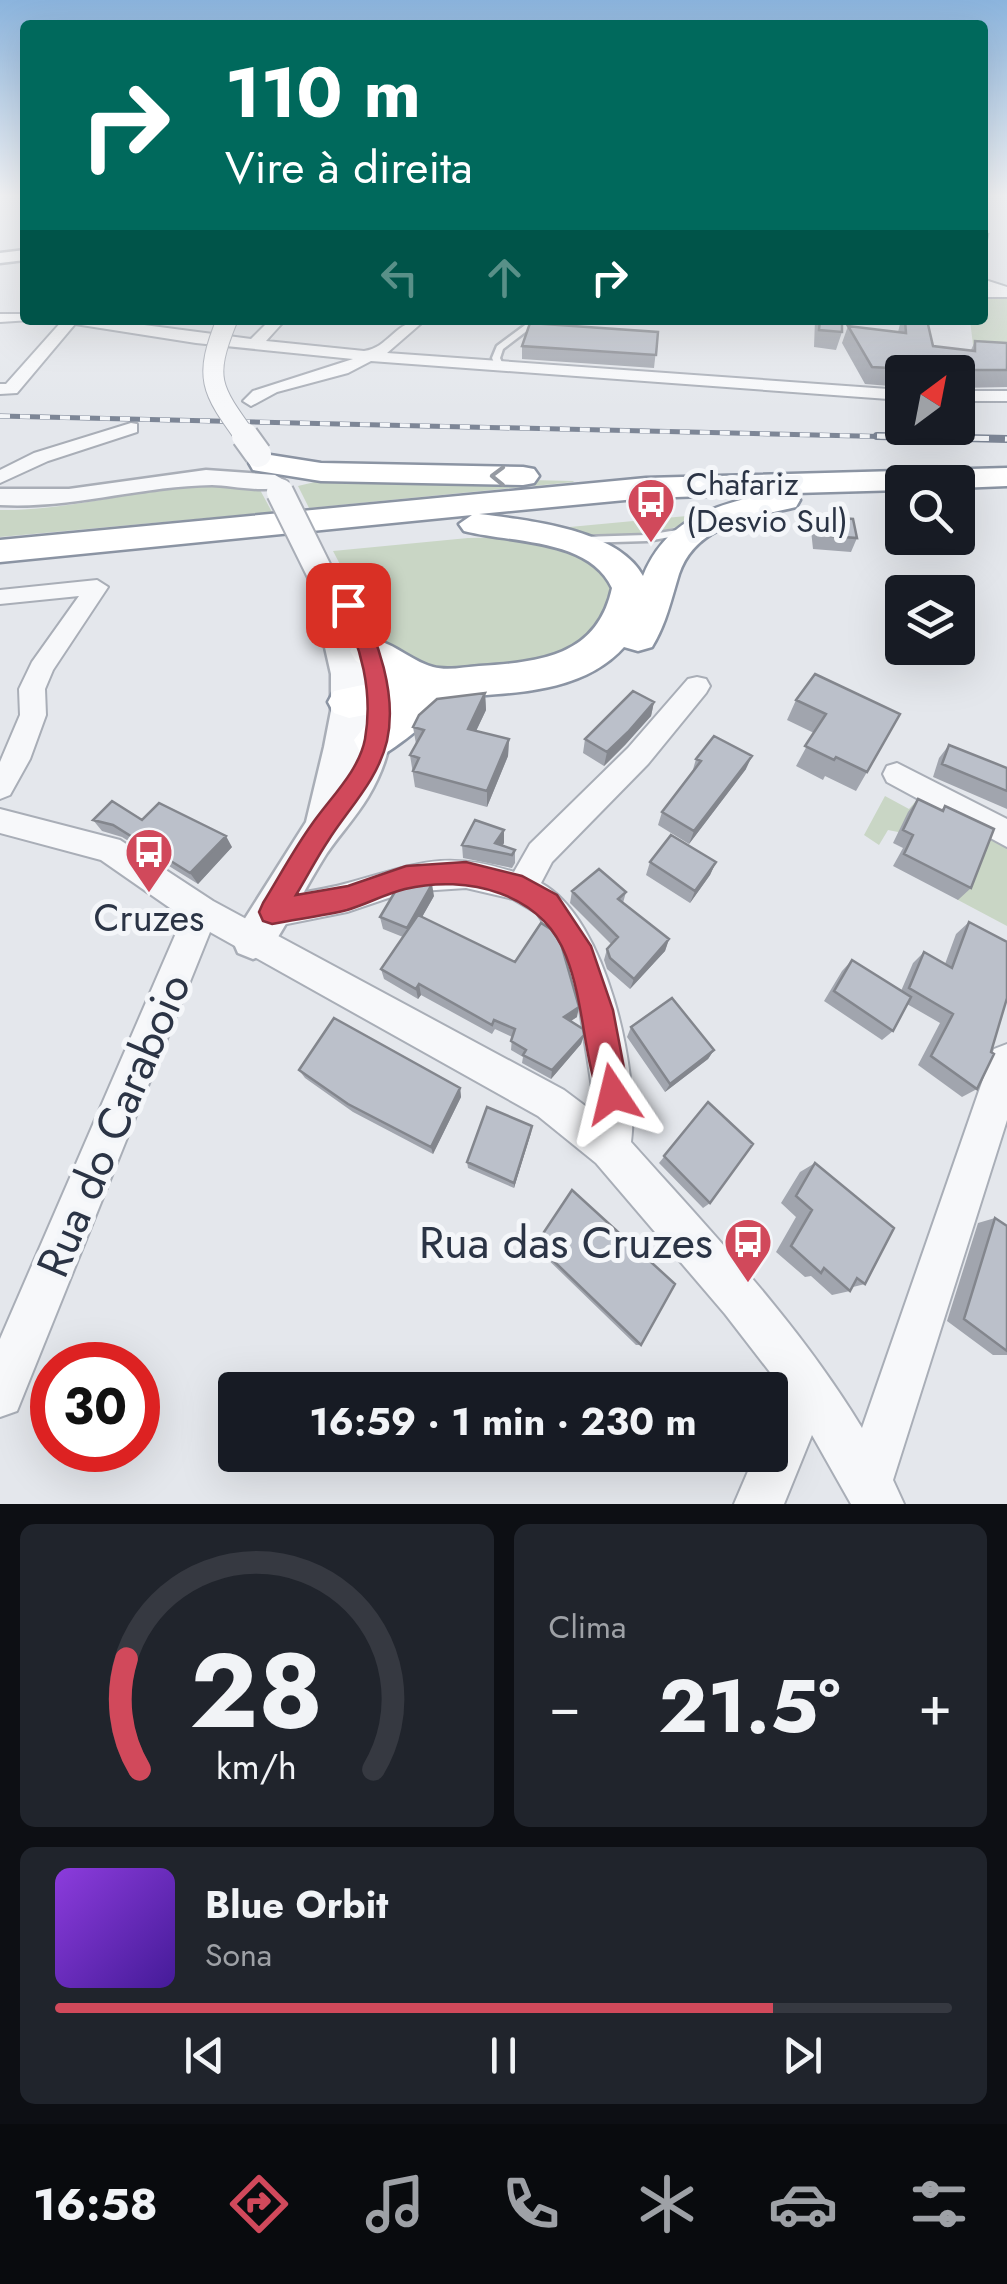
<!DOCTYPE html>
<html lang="pt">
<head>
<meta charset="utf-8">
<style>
	:root { --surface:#171b24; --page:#20242c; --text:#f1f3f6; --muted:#9ea1a6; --line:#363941; --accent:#d1495b }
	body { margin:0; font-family:Jost,sans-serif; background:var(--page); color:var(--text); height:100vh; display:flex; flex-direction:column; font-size:38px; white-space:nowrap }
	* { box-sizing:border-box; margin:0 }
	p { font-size:32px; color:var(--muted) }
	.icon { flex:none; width:55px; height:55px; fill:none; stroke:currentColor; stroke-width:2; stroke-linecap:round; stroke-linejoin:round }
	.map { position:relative; height:1504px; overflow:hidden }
	.details { display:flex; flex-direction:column; gap:20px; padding:20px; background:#0d0f14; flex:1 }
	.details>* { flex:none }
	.guide { position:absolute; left:20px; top:20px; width:968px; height:305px; border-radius:10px; box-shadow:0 10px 40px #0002; background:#00695c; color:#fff; overflow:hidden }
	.needle { width:65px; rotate:32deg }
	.controls { position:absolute; left:885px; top:355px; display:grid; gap:20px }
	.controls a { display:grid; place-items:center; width:90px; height:90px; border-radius:10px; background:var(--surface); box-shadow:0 10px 40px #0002; font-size:50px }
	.speed { position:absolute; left:30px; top:1342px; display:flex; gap:20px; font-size:50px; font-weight:700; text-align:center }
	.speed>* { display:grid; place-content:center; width:130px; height:130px; border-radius:50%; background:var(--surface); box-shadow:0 10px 40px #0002; line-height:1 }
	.speed .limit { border:15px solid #d22; background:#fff; color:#111 }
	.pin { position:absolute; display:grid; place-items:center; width:85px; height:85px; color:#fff; margin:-42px; border-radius:20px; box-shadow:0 5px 15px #0006 }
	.me { position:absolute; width:110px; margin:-55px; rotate:350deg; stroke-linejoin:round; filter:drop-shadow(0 0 8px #0008) }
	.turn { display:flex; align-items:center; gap:35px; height:210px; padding:0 40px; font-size:45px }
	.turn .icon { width:130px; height:130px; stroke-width:2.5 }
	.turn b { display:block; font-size:70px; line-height:85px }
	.lanes { display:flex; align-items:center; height:95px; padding:0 40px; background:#0003; justify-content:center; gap:50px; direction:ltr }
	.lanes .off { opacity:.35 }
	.big { font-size:75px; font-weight:700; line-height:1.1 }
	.details .card { flex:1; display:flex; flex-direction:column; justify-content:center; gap:15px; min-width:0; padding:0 35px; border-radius:15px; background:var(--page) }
	.details .dial { align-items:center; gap:0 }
	.dial svg { height:260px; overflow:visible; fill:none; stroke:var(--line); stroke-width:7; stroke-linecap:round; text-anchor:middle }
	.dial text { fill:var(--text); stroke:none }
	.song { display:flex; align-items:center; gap:30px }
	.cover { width:120px; height:120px; border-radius:15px; background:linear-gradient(135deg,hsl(270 70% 55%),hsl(260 70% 35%)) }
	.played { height:10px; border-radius:5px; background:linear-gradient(90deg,var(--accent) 80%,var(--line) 80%) }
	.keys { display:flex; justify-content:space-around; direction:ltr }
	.heat { display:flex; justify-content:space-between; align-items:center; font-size:55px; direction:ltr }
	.details .tiles { flex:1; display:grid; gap:20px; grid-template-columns:1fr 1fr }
	.card:last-child { grid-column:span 2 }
	.trip { position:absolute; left:218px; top:1372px; width:570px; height:100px; border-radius:10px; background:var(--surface); box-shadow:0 10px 40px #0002; font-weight:700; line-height:100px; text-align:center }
	.menu { display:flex; height:160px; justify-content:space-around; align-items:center; background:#090b0e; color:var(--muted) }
	.menu .icon { width:70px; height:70px }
	.menu .current { color:var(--accent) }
	.menu b { font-size:45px; color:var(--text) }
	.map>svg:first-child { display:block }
	.green { fill:#c9d6c5 }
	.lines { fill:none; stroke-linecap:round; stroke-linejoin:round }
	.service-casing { stroke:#a9aeb7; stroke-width:5 }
	.minor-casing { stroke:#a9aeb7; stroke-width:4 }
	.tertiary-casing { stroke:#a9aeb7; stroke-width:5 }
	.trunk-casing { stroke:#8b94a3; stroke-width:5 }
	.service { fill:#f7f8fa; fill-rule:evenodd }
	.minor { fill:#f7f8fa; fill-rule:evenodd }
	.tertiary { fill:#f7f8fa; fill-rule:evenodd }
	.trunk { fill:#fff; fill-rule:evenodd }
	.rail-far1-casing { stroke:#7d8696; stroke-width:5 }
	.rail-casing { stroke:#7d8696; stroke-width:8 }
	.rail-far1 { stroke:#f4f6f9; stroke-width:4; stroke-dasharray:10; stroke-linecap:butt }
	.rail { stroke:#f4f6f9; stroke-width:5; stroke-dasharray:16; stroke-linecap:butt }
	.tertiary-bridge-far1-casing { stroke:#a9aeb7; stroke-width:22; stroke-linecap:butt }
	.tertiary-bridge-casing { stroke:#a9aeb7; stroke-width:30; stroke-linecap:butt }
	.tertiary-bridge-far1 { stroke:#f7f8fa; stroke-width:20 }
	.tertiary-bridge { stroke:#f7f8fa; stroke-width:26 }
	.wall { fill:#a1a5ae }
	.shaded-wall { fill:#83868d }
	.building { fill:#bbc0ca; stroke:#83868d; stroke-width:2.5 }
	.oneway { stroke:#959aa2 }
	.route { fill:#d1495b; stroke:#882f3b; stroke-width:2.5 }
	.labels { text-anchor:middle; stroke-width:10; stroke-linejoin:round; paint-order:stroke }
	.far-poi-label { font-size:32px; fill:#2b3445; stroke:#f4f6f9; text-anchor:start }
	.poi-label { font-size:38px; fill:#2b3445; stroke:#f4f6f9 }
	.near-street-label { font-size:45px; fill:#2b3445; stroke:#f4f6f9 }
	.near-poi-label { font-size:45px; fill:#2b3445; stroke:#f4f6f9; text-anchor:end }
</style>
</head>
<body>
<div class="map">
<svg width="1007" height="1504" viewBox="0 0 1007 1504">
	<rect width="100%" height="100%" fill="#e4e7ec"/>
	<path class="green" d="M983 295 1007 298V349L973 345 970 320H982Z
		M340 476 573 481 574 482 309 508 298 486Z
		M214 483 259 488 272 512 0 537V510C72 511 142 488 214 483Z
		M708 514C662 537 609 543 559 528Z
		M533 537 590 558 612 576 614 618 556 660 444 673 391 649 376 633 333 551 468 538Z
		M885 796 909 809 920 796 1007 844V926L958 900 898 832 888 830 879 845 864 835Z"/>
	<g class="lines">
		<g class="service-casing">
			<path id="service" d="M532 320H541L503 349 500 358 504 367 497 369 492 358 497 346Z
				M689 528 693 529V533L647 541 582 543 577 540 582 537 647 535Z"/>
		</g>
		<g class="minor-casing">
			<path id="minor" d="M982 279 1007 287V297H982V289L989 290 982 288Z
				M0 314H25V320H31L0 322Z
				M63 320H106L251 339 270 320H285L266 341 364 351C389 348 395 320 425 320L387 353 902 390V400L371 361 348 373 277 392 251 406 243 401 253 391 353 359 196 343 75 324 17 393 0 394V384H6Z
				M958 391H1007V401H958Z
				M131 423 137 424V432L48 461 0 483V470L34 453Z
				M97 580 108 587 53 670 45 689 46 715 30 759 10 795 0 799V762L20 715 19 689 32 662 79 596 0 604V590Z
				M697 677 706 679 710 686 706 693 648 764 552 862 541 883C607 919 640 1073 631 1142 713 1234 798 1322 862 1428L989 1062 994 1049 1007 1044V1120L893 1480 904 1504H851L812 1435 784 1504H734L755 1455H770V1420L783 1389 725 1314 596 1163 538 1116 210 932 17 1411 0 1417V1339L183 917 101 860 0 833V809L120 840 213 901 564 1090 596 1114 580 1010 563 953 537 913 513 899 466 888 406 892 347 912 272 927 261 922 256 912 261 902 272 897C297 893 324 890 348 883 415 865 443 849 514 872L530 844 628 748 688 679Z
				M897 763 1007 819V847L887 782 883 774 887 766Z"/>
		</g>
		<g class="tertiary-casing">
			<path id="tertiary" d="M25 250V260L0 263V253Z
				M206 470 275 475 287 482C274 496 232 485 212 485 140 486 72 509 0 505V489H69Z
				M324 572C345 577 360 603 370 621 403 677 401 742 368 797 356 817 340 834 327 853 306 886 289 921 268 953L253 959 238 953 232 939 306 822 324 747 331 711V674L310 581 314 575Z"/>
		</g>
		<g class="trunk-casing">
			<path id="trunk" d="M264 454 321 463 523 467 534 469 539 476 534 483 523 485 321 481 253 470 249 463 253 456Z
				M1007 468V486L958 488V482H902V490L795 493 800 500 796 507C751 518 696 524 679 574 671 600 666 624 652 647L638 651 624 647C579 697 503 692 441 699L444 704C439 714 386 757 376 757 370 757 365 754 360 752L354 740 375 713 349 718 334 713 328 702 334 691 386 680 356 661 350 651 356 641C386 633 405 659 433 667 447 671 465 667 479 666 539 662 597 657 612 588 589 538 510 543 464 531L459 524 472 515 0 562V540L646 478ZM765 494C711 506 665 521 643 576 618 529 527 520 479 514L646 498Z"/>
		</g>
		<use href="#service" class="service"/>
		<use href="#minor" class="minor"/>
		<use href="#tertiary" class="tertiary"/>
		<use href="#trunk" class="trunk"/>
		<g class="rail-far1-casing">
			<path id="rail-far1" d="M0 416 987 439"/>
		</g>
		<g class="rail-casing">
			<path id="rail" d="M877 436 1007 439"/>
		</g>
		<use href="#rail-far1" class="rail-far1"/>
		<use href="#rail" class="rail"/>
		<g class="tertiary-bridge-far1-casing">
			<path id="tertiary-bridge-far1" d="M227 320C203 379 211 389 247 439"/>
		</g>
		<g class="tertiary-bridge-casing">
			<path id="tertiary-bridge" d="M245 436 258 454
				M280 492 324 581"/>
		</g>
		<use href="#tertiary-bridge-far1" class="tertiary-bridge-far1"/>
		<use href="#tertiary-bridge" class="tertiary-bridge"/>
	</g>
	<path class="wall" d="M815 320H842V332L836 350 814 347Z
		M901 320H927L933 346 971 350 975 341 1007 343V387L958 388V372H902V387L865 384 842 343 848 326 898 332Z
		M658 332 654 368 522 359V346Z
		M816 516 857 538 851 552 813 549 811 530Z
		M815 674 867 772 856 791 825 776 823 780 796 766 814 733 787 720 796 700Z
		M485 693 486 710 476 731 509 739 508 756 487 807 415 787 410 755 416 744 413 727Z
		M654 702 651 716 625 745 604 766 583 753 585 739Z
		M949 745 1007 768V809L933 777 939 758Z
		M696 759 746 769 689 844 658 825 662 812 692 773Z
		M918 799 941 810 945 806 971 888 958 900 893 866 903 848 893 843 908 812Z
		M93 820H142L232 847 198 884 122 837 102 831Z
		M504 843 502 846 515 850V863L512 868 463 858 462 845Z
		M650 862H716L710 875 690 903 646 875Z
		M572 891 626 892 623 903 669 939 665 951 630 989 607 969 604 960 607 949 611 944 570 903Z
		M434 896 422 917 577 1017 570 1021 584 1035 581 1044 551 1079 522 1063 523 1057 511 1050 512 1037 495 1029 492 1034 421 995 418 999 384 979 381 969 403 937 383 929 380 917Z
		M969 922 977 1089 962 1097 918 1065 940 1023 907 1004 893 1031 882 1040 824 1001 842 971 852 960 901 991 913 963 924 952 945 964 956 934Z
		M631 1027 714 1050 708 1059 665 1092 627 1037Z
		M299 1070 460 1088 461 1097 433 1154 353 1112 305 1078Z
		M708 1102 710 1203 703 1208 659 1163Z
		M532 1126 514 1188 468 1168 467 1162Z
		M815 1163 865 1284 853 1287 850 1291 832 1295 811 1276 805 1277 776 1252 796 1217 781 1203 800 1172Z
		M995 1218 1007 1226V1355H993L947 1321 978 1223Z
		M536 1244 641 1345H636L535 1247Z"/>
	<path class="shaded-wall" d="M966 370 958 388V375Z
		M485 693 486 710 469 746 468 729Z
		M654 702 651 716 625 745 604 766 607 752Z
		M509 739 508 756 487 807V791Z
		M752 756 746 769 689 844 694 831Z
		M504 830V843L498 852 495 843Z
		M226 836 232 847 198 884 190 873Z
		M716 862 710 875 690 903 695 891Z
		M432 884 434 896 409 940 407 928Z
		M669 939 665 951 630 989 634 979Z
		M419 984 421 995 418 999 416 989Z
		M579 1007 577 1017 562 1027 564 1017Z
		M584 1035 581 1044 551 1079 552 1070Z
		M714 1050 708 1059 665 1092 670 1084Z
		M460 1088 461 1097 433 1154 431 1147Z
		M532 1126 531 1133 514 1188V1183Z"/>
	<path class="building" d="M982 233 988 234 986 245 982 244Z
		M820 320H842V332L819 330Z
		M905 320H927L933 346 975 351V341L1007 343V370H966L958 375V372H912L909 369 872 367 848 326 906 333Z
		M530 323 658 332 656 355 522 346Z
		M816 516 853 519 857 538 819 535Z
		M815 674 900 714 867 772 836 757 834 760 805 746 826 714 796 700Z
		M633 691 654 702 628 732 607 752 585 739Z
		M485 693 468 729 509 739 487 791 413 771 419 758 410 755 424 730 413 727 419 715 437 699Z
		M714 736 752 756 694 831 662 812 701 761 696 759Z
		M949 745 1007 768V791L942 764Z
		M918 799 943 811 945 806 994 829 971 888 904 854 913 835 903 830Z
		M112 801 142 820 159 803 226 836 190 873 113 825 93 820Z
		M475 820 504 830 495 843 515 850 512 855 462 845Z
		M671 835 716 862 695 891 650 862Z
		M599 869 626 892 618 899 669 939 634 979 610 958 607 949 618 937 572 891Z
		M432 884 407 928 380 917 399 885Z
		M418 915 515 962 541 923 552 930 561 944 579 1007 564 1017 583 1029 584 1035 552 1070 523 1055 526 1050 511 1041 515 1029 494 1020 492 1025 419 984 416 989 381 969Z
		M969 922 1007 942V998L991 1052 994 1054 977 1089 931 1056 953 1014 909 988 924 952 952 968Z
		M852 960 911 997 893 1031 834 991Z
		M672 998 714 1050 670 1084 631 1027Z
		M334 1018 460 1088 431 1147 348 1104 299 1070Z
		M708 1102 753 1144 710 1203 664 1156Z
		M487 1107 532 1126 514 1183 467 1162Z
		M815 1163 894 1228 865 1284 857 1278 850 1291 824 1268 821 1273 791 1246 812 1210 796 1196Z
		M572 1190 675 1284 641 1345 536 1244Z
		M995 1218 1007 1226V1351L964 1319Z"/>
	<defs><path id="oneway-chevron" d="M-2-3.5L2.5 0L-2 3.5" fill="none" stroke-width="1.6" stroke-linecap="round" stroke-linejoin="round" transform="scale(2.5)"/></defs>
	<use class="oneway" href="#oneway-chevron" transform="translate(498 476) rotate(-179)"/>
	<linearGradient id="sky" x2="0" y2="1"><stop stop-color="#8bb4dd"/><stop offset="0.48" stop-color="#f3f4f6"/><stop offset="1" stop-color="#f3f4f6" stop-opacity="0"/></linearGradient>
	<rect width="1007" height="408" fill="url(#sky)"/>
	<path class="route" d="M348 599 355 600C379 638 397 696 387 741 378 780 348 809 328 841 316 859 307 877 296 895L348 886 406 866 466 862 522 876 557 895 591 946 613 1010 629 1094 624 1105 613 1109 602 1105C583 1059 585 1004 566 956 542 893 467 874 405 889 385 894 367 904 347 910 323 916 297 919 272 924L263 921 259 912 263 903C279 877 294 849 312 824 330 798 359 771 365 739 373 694 362 643 338 605Z"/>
	<defs>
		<g id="bus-pin" transform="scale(2.5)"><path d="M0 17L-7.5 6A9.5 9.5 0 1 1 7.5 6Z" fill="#d1495b" stroke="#f4f6f9"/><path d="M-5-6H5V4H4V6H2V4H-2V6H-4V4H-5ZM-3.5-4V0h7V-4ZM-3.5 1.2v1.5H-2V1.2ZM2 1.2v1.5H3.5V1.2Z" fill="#fff"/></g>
	</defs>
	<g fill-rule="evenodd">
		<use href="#bus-pin" x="651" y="502"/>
		<use href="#bus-pin" x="149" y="852"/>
		<use href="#bus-pin" x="748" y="1242"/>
	</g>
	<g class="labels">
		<g class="far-poi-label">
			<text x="686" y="495">Chafariz<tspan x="686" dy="37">(Desvio Sul)</tspan></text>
		</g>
		<g class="poi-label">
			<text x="149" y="931">Cruzes</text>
		</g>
		<g class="near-street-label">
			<text transform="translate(113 1125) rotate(-67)" y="16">Rua do Caraboio</text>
		</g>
		<g class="near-poi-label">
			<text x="713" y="1258">Rua das Cruzes</text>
		</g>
	</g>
</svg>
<div class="controls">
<a><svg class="needle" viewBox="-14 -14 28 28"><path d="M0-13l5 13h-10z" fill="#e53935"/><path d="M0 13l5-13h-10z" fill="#9ea1a6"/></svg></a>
<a><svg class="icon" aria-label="search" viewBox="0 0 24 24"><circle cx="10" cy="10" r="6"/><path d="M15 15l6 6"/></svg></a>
<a><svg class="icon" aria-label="layers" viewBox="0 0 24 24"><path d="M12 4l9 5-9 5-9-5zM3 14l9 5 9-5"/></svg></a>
</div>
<div class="speed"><div class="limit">30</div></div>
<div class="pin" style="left:348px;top:605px;background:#d93025"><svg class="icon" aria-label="arrive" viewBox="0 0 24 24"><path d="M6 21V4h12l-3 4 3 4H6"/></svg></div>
<svg class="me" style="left:613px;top:1094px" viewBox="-20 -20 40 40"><path d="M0-17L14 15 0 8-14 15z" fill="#d1495b" stroke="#fff" stroke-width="4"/></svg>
<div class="trip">16:59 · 1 min · 230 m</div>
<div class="guide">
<div class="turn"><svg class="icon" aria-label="right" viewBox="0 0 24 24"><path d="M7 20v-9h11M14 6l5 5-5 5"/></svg><div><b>110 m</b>Vire à direita</div></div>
<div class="lanes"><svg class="icon off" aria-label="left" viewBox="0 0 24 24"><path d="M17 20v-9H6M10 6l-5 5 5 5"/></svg><svg class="icon off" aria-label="ahead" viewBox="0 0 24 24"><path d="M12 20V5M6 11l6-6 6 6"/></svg><svg class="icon" aria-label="right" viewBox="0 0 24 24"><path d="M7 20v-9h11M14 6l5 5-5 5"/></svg></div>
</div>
</div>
<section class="details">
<div class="tiles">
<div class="card dial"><svg viewBox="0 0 100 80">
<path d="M14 69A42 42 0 1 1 86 69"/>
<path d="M14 69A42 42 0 0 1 10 35" stroke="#d1495b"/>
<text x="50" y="56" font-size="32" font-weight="700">28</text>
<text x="50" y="72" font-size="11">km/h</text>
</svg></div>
<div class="card"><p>Clima</p>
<div class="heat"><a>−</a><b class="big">21.5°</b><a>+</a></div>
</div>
<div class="card">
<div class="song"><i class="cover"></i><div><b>Blue Orbit</b><p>Sona</p></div></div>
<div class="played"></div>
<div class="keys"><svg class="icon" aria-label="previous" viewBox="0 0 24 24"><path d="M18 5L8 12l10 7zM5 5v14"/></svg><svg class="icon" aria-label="pause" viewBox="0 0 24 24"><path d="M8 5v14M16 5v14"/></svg><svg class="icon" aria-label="next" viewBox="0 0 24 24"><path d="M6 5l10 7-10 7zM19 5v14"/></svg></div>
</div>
</div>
</section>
<nav class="menu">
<b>16:58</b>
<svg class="icon current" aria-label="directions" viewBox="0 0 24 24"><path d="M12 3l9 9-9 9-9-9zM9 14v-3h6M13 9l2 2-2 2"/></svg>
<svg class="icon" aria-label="music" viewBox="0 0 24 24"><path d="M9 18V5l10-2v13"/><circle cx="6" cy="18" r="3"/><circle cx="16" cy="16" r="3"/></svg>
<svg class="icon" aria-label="phone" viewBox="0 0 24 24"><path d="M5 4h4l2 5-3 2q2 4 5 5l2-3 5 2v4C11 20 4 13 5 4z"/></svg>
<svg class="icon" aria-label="climate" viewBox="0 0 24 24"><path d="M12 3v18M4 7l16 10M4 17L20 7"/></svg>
<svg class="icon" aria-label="car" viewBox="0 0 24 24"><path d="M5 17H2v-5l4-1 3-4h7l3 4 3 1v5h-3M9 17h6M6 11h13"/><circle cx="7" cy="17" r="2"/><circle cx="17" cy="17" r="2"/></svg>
<svg class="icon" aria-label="filters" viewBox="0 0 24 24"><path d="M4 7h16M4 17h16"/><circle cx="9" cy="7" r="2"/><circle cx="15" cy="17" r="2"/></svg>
</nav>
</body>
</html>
